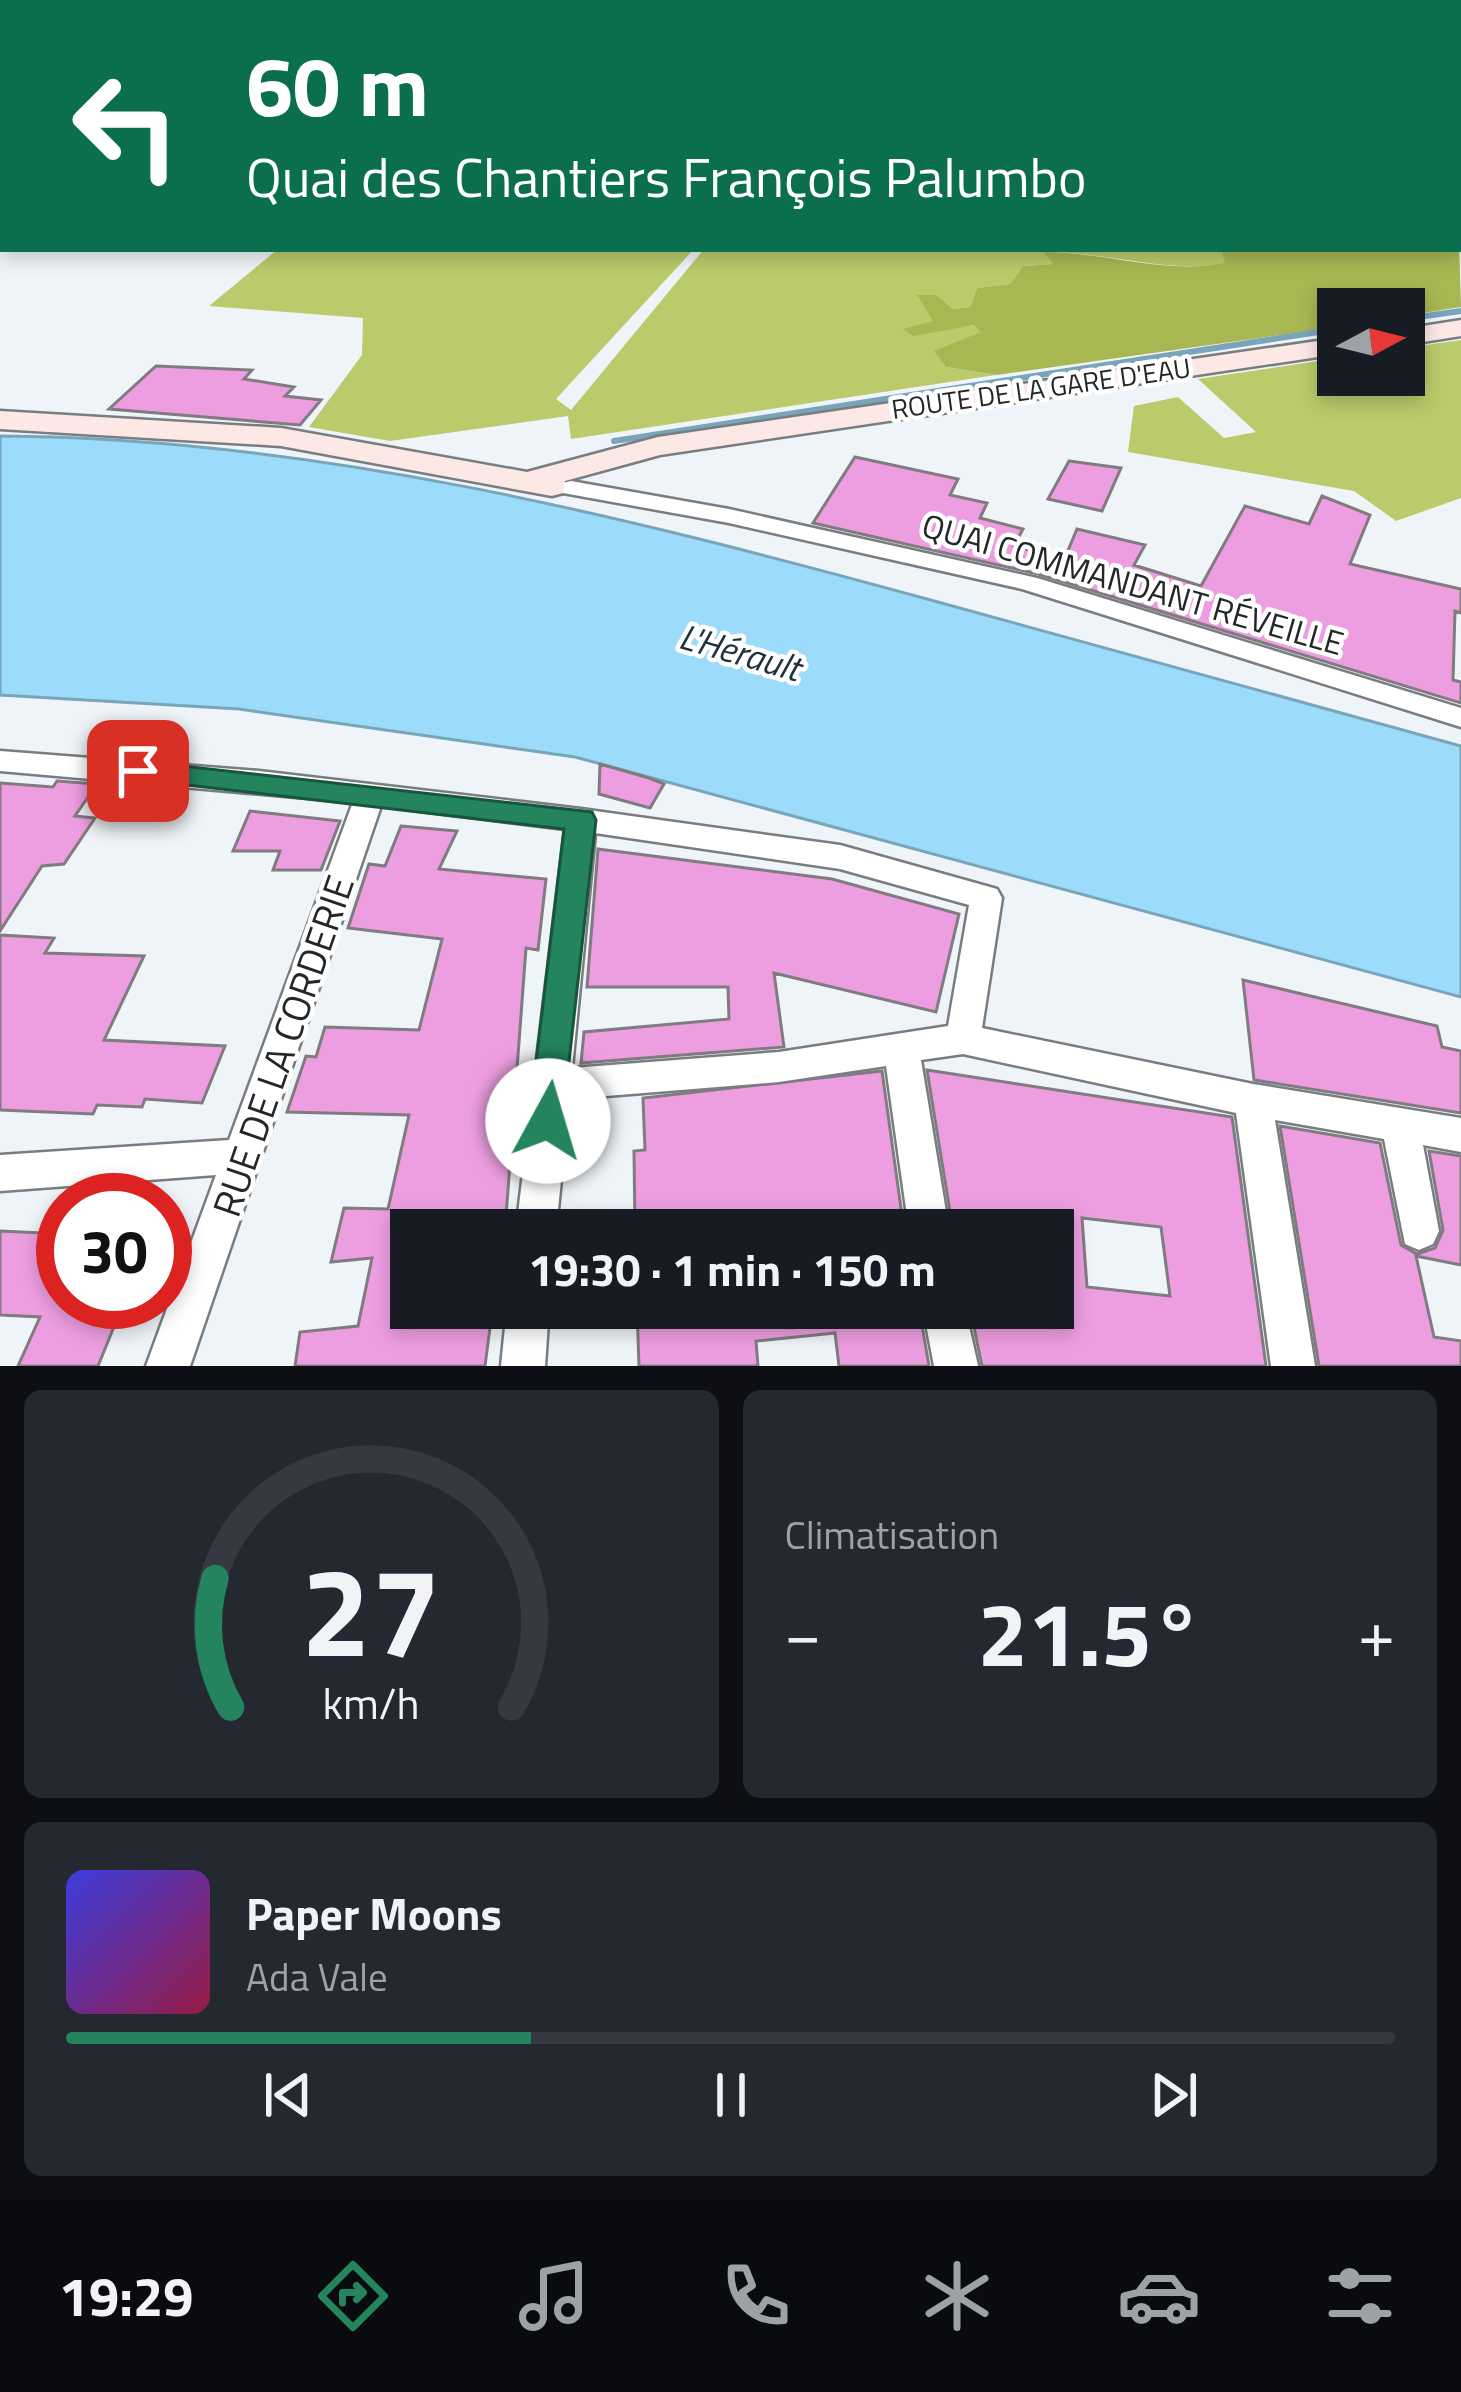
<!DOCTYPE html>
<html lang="fr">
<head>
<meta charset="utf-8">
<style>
	:root { --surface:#171b24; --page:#242831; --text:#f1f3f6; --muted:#9ea1a6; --line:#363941; --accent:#23845d }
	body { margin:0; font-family:"Titillium Web",sans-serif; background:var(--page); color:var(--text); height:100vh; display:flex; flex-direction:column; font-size:45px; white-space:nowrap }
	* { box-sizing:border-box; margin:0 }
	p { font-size:39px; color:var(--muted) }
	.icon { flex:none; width:66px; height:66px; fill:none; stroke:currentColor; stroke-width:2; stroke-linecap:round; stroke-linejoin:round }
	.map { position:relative; height:1366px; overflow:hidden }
	.sheet { display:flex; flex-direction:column; gap:24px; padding:24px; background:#0d0f14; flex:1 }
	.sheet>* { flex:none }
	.guide { position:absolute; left:0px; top:0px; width:1461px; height:252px; box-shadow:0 6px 18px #0003; background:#0b6e4f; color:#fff; overflow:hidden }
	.needle { width:78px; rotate:83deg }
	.tools { position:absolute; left:1317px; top:288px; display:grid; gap:24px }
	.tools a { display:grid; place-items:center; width:108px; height:108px; border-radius:0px; background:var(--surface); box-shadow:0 6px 18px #0003; font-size:60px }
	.speed { position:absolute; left:36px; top:1173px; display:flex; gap:24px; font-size:60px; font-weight:700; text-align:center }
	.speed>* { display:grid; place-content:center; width:156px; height:156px; border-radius:50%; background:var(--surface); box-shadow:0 6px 18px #0003; line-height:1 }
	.speed .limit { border:18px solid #d22; background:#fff; color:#111 }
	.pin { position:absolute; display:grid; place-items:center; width:102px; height:102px; color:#fff; margin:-51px; border-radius:24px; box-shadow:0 6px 18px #0006 }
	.me { position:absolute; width:132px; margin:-66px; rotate:6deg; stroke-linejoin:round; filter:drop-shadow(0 0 9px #0008) }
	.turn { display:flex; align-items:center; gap:42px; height:252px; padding:0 48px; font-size:54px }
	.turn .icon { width:156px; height:156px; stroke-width:2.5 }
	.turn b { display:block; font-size:84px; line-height:102px }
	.big { font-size:90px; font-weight:700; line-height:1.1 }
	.sheet .tile { flex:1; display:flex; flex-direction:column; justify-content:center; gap:18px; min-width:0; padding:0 42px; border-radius:18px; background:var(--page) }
	.sheet .dial { align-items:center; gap:0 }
	.dial svg { height:312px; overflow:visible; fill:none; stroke:var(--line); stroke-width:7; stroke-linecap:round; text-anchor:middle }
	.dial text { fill:var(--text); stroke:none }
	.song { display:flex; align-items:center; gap:36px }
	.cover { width:144px; height:144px; border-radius:18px; background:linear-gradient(135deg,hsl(240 70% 55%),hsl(340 70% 35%)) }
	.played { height:12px; border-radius:6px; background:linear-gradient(90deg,var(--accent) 35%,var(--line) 35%) }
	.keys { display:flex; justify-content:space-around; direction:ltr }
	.heat { display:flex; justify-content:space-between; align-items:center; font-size:66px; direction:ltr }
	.sheet .tiles { flex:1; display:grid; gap:24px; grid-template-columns:1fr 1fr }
	.tile:last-child { grid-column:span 2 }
	.trip { position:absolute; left:390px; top:1209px; width:684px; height:120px; border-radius:0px; background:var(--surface); box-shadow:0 6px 18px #0003; font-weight:700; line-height:120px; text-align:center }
	.tab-bar { display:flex; height:192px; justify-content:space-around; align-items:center; background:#090b0e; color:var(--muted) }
	.tab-bar .icon { width:84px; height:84px }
	.tab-bar .current { color:var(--accent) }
	.tab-bar b { font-size:54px; color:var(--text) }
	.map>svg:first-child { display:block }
	.green { fill:#bbca6a }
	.forest { fill:#a8b752 }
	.water { fill:#9cdbf9; stroke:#78a5ba; stroke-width:3 }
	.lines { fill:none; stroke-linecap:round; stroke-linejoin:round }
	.stream-far1 { stroke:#78a5ba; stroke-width:4.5 }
	.stream { stroke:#78a5ba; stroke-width:6 }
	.building { fill:#ed9ee0; stroke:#807b7f; stroke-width:3; fill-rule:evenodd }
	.minor-casing { stroke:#797d81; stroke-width:5 }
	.secondary-casing { stroke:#797d81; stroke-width:5 }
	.minor { fill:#fff; fill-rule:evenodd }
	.secondary { fill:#fce8e4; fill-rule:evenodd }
	.route { fill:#23845d; stroke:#17563c; stroke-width:3 }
	.labels { text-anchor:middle; stroke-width:9; stroke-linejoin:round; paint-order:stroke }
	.far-street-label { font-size:27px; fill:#242627; stroke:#fff }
	.street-label { font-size:33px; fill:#242627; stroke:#fff }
	.water-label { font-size:36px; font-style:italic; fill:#1e323c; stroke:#fff }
	.near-street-label { font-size:39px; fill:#242627; stroke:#fff }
</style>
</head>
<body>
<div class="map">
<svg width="1461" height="1366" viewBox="0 0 1461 1366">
	<rect width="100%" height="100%" fill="#eff4f8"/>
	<path class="green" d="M278 249H694L556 399 571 410 704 249H1180L1223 251 1226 264C1163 273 1109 252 1046 252L1054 264 1023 266 1010 284 977 288 970 307 953 309 937 295 918 296C933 321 944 332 974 325L982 332 935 351 946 367 996 375 571 439 568 416 390 441 309 427 362 355 363 318 209 306Z
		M1461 340V498L1396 521 1354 491 1128 452 1134 406 1178 397 1224 438 1256 432 1198 379 1338 358V375H1404V348Z"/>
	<path class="forest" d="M1458 205 1461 307 1404 316V309H1338V327L996 375 946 367 934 351 981 332 974 325 913 336 903 329 933 321 917 295H937L953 309 970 307 977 288 1010 284 1023 266 1053 264 1044 252C1107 252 1163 275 1225 263L1222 252 1180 249H1458Z"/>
	<path class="water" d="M0 436C316 438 623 516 927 599 1105 648 1283 697 1461 746V997L575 757 239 709 0 695Z"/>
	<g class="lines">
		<path class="stream-far1" d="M1166 0 1170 3"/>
		<path class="stream" d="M1404 319 1461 311
			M614 441 1338 329"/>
	</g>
	<path class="building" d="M156 366 252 370 244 379 294 387 285 396 321 400 300 425 109 409Z
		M855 457 958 479 950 495 987 503 980 518 1023 529 1014 546 1064 560 1077 529 1145 545 1134 565 1201 586 1245 506 1309 524 1322 496 1370 515 1350 564 1461 589V613L1455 611 1453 680 1461 682V703L1038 574 813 523Z
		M1069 461 1121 468 1102 511 1048 499Z
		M600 764 649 778 664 784 650 808 599 794Z
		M57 781 97 784 75 816 95 818 64 864 42 866 0 931V783L53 787Z
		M250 811 340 821 321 870H273L280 851H233Z
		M401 826 457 831 439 869 546 879 538 950 526 948 505 1230H411V1321L492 1312 485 1366H295L300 1332 358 1326 372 1258 331 1262 344 1208 388 1209 409 1115 287 1112 306 1056 316 1057 325 1027 419 1030 442 939 348 928 369 864 385 866Z
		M598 849 832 879 959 914 936 1012 774 973 784 1047 581 1063 584 1032 729 1019 728 987H587Z
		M0 935 54 938 45 953 144 956 104 1040 225 1046 202 1103 145 1099 142 1107 97 1105 93 1114 0 1110Z
		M1243 980 1437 1026 1442 1047 1461 1051V1113L1254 1080Z
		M927 1070 1232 1117 1266 1366H982L970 1308H1053V1230H953ZM1082 1218 1161 1227 1170 1296 1087 1287Z
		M882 1071 904 1230H635L634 1151 645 1150 643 1098Z
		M1280 1126 1380 1143 1401 1245 1417 1254 1435 1248 1443 1230 1429 1151 1461 1156V1265L1416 1256 1434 1337 1461 1341V1366H1319Z
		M0 1231 63 1234V1302H124L98 1366H18L40 1317 0 1315Z
		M637 1308H919L929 1366H839L835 1333 756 1341 758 1366H639Z"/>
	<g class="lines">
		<g class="minor-casing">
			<path id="minor" d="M1039 0H1049L1051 3H1041Z
				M1458 196 1461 197V207L1458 206Z
				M571 481 729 509 1037 578 1461 708V727L1022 589 729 523 563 493V483Z
				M0 751 259 771 581 809 840 845 997 889 1002 898 982 1028 1253 1084 1461 1118V1152L1423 1145 1439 1231 1433 1244 1419 1250 1405 1244 1384 1139 1275 1120 1315 1366H1271L1236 1113 963 1054 921 1060 949 1230H909L886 1066 779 1082 569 1099 556 1230H516L565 829 381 806 190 1366H146L216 1175 0 1191V1155L229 1140 353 802 0 771ZM595 833 840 869 969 905 948 1026 779 1052 572 1068Z
				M507 1308H549L545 1366H501Z
				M923 1308H965L978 1366H934Z"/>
		</g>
		<g class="secondary-casing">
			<path id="secondary" d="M1201 0H1220L1222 3H1203Z
				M1458 152H1461V166H1458Z
				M1461 320V336L1404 345V329Z
				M1338 338V354L660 455 565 481 563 493 552 496 281 446 0 429V411L281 428 527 472 658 437Z"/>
		</g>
		<use href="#minor" class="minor"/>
		<use href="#secondary" class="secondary"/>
	</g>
	<path class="route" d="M138 761 592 812 596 820 561 1133 548 1138 534 1133 529 1121 564 829 127 778 123 771 127 764Z"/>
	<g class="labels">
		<g class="far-street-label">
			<text transform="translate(1041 389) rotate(-8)" y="9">ROUTE DE LA GARE D'EAU</text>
		</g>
		<g class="street-label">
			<text transform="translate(1133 584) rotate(16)" y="12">QUAI COMMANDANT RÉVEILLE</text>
		</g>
		<g class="water-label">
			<text transform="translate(740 652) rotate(16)" y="13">L'Hérault</text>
		</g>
		<g class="near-street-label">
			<text transform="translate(283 1046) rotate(-71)" y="14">RUE DE LA CORDERIE</text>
		</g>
	</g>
</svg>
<div class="tools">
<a><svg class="needle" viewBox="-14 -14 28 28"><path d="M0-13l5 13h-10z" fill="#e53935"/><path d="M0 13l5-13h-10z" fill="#9ea1a6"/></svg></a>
</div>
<div class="speed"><div class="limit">30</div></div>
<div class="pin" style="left:138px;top:771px;background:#d93025"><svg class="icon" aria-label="arrive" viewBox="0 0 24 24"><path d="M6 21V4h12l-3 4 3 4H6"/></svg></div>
<svg class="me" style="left:548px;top:1121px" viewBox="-20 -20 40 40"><circle r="19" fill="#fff"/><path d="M0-13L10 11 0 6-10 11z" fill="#23845d"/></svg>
<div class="trip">19:30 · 1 min · 150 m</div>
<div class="guide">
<div class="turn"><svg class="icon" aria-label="left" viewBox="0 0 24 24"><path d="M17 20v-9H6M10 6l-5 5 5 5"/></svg><div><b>60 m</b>Quai des Chantiers François Palumbo</div></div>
</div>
</div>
<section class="sheet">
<div class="tiles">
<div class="tile dial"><svg viewBox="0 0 100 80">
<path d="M14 69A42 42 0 1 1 86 69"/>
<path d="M14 69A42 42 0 0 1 10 36" stroke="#23845d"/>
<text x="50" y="56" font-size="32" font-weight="700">27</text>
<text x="50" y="72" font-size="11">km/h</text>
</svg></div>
<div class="tile"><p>Climatisation</p>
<div class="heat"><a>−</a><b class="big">21.5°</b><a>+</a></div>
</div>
<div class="tile">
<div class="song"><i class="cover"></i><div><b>Paper Moons</b><p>Ada Vale</p></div></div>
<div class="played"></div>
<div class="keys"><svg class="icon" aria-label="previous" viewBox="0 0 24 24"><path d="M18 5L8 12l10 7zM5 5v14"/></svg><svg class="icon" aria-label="pause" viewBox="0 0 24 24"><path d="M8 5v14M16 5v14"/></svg><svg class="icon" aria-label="next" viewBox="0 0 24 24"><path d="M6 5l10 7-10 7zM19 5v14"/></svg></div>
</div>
</div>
</section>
<nav class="tab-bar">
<b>19:29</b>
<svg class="icon current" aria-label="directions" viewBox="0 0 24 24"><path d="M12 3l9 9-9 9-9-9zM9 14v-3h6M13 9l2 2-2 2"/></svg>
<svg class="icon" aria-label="music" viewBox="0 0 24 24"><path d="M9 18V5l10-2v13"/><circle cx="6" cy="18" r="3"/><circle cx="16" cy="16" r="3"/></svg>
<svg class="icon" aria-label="phone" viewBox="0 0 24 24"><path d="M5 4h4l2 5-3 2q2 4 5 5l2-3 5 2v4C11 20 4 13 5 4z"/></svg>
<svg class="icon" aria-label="climate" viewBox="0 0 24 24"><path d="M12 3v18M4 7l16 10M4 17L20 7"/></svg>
<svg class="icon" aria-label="car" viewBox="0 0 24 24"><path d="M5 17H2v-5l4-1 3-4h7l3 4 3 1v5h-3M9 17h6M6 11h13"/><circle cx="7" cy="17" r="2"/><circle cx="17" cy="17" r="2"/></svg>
<svg class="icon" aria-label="filters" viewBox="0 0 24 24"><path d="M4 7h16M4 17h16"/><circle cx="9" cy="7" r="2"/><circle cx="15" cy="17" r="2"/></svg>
</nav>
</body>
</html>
